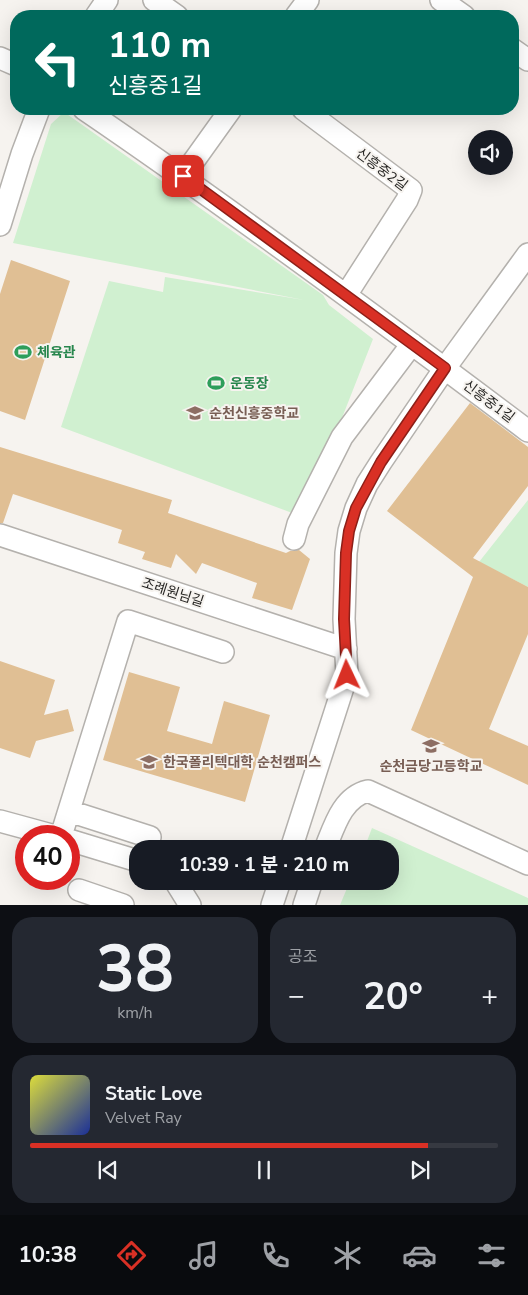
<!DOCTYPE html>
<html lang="ko">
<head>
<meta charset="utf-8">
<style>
	:root { --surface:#171b24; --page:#242831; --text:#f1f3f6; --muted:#9ea1a6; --line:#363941; --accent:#d93025 }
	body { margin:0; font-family:"Nunito Sans","Noto Sans KR",sans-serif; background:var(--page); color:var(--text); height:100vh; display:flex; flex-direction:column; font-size:19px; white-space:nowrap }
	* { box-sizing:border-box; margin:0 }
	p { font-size:16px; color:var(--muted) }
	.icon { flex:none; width:28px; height:28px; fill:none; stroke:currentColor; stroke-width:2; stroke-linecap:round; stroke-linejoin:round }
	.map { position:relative; height:905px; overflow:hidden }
	.panel { display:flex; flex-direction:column; gap:12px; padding:12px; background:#0d0f14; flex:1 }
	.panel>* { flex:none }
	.top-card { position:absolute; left:10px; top:10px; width:509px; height:105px; border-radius:20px; box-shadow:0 5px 20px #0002; background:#00695c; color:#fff; overflow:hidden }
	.fabs { position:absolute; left:468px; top:130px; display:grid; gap:10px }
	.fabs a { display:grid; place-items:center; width:45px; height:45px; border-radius:50%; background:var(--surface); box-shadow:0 5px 20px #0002; font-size:25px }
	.speed { position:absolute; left:15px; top:825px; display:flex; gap:10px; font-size:25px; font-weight:700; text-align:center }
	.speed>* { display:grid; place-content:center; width:65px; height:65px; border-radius:50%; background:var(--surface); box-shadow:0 5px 20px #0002; line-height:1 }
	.speed .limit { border:8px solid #d22; background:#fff; color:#111 }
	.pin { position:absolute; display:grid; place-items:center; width:42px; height:42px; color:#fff; margin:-21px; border-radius:10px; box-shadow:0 2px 8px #0006 }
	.me { position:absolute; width:55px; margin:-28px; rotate:358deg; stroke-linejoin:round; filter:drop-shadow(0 0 4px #0008) }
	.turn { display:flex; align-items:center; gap:18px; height:105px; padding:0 15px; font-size:22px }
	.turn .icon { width:65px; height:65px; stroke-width:2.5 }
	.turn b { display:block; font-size:35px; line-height:42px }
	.big { font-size:38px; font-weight:700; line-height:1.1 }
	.panel .card { flex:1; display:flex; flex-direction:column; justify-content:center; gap:8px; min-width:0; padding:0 18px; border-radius:20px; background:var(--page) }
	.panel .dial { align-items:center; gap:0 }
	.dial b { font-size:65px; line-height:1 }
	.song { display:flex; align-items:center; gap:15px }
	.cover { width:60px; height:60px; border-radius:8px; background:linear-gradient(135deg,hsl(60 70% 55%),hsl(230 70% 35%)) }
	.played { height:5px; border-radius:2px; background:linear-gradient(90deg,var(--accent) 85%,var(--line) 85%) }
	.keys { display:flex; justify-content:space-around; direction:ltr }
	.heat { display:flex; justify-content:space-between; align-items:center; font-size:28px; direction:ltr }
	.panel .tiles { flex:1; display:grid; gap:12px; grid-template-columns:1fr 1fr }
	.card:last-child { grid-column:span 2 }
	.trip { position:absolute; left:129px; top:840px; width:270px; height:50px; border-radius:20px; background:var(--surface); box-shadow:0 5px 20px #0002; font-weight:700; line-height:50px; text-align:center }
	.dock { display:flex; height:80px; justify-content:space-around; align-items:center; background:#090b0e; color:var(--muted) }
	.dock .icon { width:35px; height:35px }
	.dock .selected { color:var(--accent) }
	.dock b { font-size:22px; color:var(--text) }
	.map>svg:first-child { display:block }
	.green { fill:#d0f0d0 }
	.building { fill:#e0bf94 }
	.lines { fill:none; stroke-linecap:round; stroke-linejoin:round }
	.minor-casing { stroke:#b4b1ad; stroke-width:24 }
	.minor { stroke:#fff; stroke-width:21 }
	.route-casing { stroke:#8d1f18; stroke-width:12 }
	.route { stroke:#d93025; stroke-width:9 }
	.labels { text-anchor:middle; stroke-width:4; stroke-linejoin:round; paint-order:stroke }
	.street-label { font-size:14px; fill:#272624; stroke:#f6f3ef }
	.leisure-label { font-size:14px; font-weight:bold; fill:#27864d; stroke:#f6f3ef; text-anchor:start }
	.education-label { font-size:14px; font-weight:bold; fill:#785e54; stroke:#f6f3ef; text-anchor:start }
</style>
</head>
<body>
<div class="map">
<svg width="528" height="905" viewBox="0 0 528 905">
	<rect width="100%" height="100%" fill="#f6f3ef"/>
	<path class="green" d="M64 112 323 295 329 305 373 339 303 517 61 427 109 281 163 292 165 277 304 300 13 243 51 124Z
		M528 500V587L479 562Z
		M372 828 528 898V905H340L350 881H390V849H364Z"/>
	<path class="building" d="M11 260 70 281 25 420 0 411V294Z
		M470 403 528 447V486L473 558 528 587V634L489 729 528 746V785L411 730 473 577 387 511Z
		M0 447 172 500 168 513 286 553 290 551 299 550 310 559 292 610 252 598 257 583 202 563 196 574 176 554 171 568 142 559 145 552 118 543 122 530 13 494 3 523H0Z
		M0 661 55 680 44 715 68 709 74 731 36 741 30 758 0 748Z
		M129 672 180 687 167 731 212 744 224 701 270 715 245 802 103 760Z"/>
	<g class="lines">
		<g class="minor-casing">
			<path id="minor" d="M154 0 177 16
				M441 0 464 16
				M96 16 107 0
				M296 16 308 0
				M512 49 528 60
				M0 58 16 65
				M84 109C235 212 382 321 528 431
				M303 109 411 190 407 200 346 295
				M183 176 231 109
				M0 225 22 154 39 109
				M0 535 346 649
				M294 539 298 524 342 437 412 344
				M69 811 150 837
				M0 821 55 836
				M61 836 128 621 223 652
				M69 840 138 861
				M291 849 347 675 344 619 346 553 349 531 356 508 367 484 381 462 445 368 528 254
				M325 849C334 827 342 797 368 791L528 864
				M175 881 190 905
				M79 890 123 905
				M272 905 280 881
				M304 905 312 881"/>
		</g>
		<use href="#minor" class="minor"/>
	</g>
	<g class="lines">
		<g class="route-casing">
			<path id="route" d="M183 176 445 368 381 462 356 508 349 531 346 553 344 619 347 675"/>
		</g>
		<use href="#route" class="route"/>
	</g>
	<defs>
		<g id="stadium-bare" transform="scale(1.35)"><path d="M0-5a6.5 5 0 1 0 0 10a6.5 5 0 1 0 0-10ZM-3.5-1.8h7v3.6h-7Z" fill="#2e9e5b" stroke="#f6f3ef" stroke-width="2.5" paint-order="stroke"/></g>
		<g id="school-bare" transform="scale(1.35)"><path d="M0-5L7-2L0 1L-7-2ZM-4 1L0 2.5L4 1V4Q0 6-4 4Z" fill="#8d6e63" stroke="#f6f3ef" stroke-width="2.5" paint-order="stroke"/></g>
		<g id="university-bare" transform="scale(1.35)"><path d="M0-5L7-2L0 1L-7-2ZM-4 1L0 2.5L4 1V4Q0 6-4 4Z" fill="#8d6e63" stroke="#f6f3ef" stroke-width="2.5" paint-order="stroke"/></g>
	</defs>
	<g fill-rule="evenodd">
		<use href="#stadium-bare" x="23" y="352"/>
		<use href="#stadium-bare" x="216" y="383"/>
		<use href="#school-bare" x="195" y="413"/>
		<use href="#school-bare" x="431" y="746"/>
		<use href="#university-bare" x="149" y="762"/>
	</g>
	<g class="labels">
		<g class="street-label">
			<text transform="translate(382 169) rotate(37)" y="5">신흥중2길</text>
			<text transform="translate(489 401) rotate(37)" y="5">신흥중1길</text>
			<text transform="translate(173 592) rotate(18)" y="5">조례원님길</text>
		</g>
		<g class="leisure-label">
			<text x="37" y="357">체육관</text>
			<text x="230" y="388">운동장</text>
		</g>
		<g class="education-label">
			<text x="209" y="418">순천신흥중학교</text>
			<text x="163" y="767">한국폴리텍대학 순천캠퍼스</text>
			<text x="431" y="771" text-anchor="middle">순천금당고등학교</text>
		</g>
	</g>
</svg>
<div class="fabs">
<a><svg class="icon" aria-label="sound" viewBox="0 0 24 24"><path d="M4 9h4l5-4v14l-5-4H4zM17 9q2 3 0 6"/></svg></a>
</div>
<div class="speed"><div class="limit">40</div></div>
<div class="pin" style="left:183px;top:176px;background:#d93025"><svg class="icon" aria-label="arrive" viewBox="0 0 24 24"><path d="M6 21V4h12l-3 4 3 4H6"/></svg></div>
<svg class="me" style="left:347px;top:675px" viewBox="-20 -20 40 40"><path d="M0-17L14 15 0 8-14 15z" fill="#d93025" stroke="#fff" stroke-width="4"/></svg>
<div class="trip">10:39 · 1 분 · 210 m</div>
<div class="top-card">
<div class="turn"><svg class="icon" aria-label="left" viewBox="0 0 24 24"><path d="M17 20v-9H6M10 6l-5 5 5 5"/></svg><div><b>110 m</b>신흥중1길</div></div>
</div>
</div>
<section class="panel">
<div class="tiles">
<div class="card dial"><b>38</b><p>km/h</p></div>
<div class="card"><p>공조</p>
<div class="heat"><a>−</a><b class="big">20°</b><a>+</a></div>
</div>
<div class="card">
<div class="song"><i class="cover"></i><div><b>Static Love</b><p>Velvet Ray</p></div></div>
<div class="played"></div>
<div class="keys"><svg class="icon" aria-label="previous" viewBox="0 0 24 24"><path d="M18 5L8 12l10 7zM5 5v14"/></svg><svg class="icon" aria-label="pause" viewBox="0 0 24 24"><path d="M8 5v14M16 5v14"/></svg><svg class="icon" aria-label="next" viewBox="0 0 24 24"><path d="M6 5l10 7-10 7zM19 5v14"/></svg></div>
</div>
</div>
</section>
<nav class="dock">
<b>10:38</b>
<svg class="icon selected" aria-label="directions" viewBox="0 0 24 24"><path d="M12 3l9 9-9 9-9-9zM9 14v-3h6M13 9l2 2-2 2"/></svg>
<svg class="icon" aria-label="music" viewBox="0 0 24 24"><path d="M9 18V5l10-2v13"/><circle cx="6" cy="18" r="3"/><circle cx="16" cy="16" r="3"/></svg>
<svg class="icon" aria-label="phone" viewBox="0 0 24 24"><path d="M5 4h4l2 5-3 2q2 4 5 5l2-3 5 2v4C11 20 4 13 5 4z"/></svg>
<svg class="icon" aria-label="climate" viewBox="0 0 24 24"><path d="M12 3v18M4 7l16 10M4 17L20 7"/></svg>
<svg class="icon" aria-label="car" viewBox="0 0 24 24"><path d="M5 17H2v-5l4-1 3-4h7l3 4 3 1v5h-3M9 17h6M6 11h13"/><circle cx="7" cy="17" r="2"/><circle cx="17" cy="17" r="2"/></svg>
<svg class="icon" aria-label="filters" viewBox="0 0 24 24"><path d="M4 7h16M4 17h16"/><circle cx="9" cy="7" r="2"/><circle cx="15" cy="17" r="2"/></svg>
</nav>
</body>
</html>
